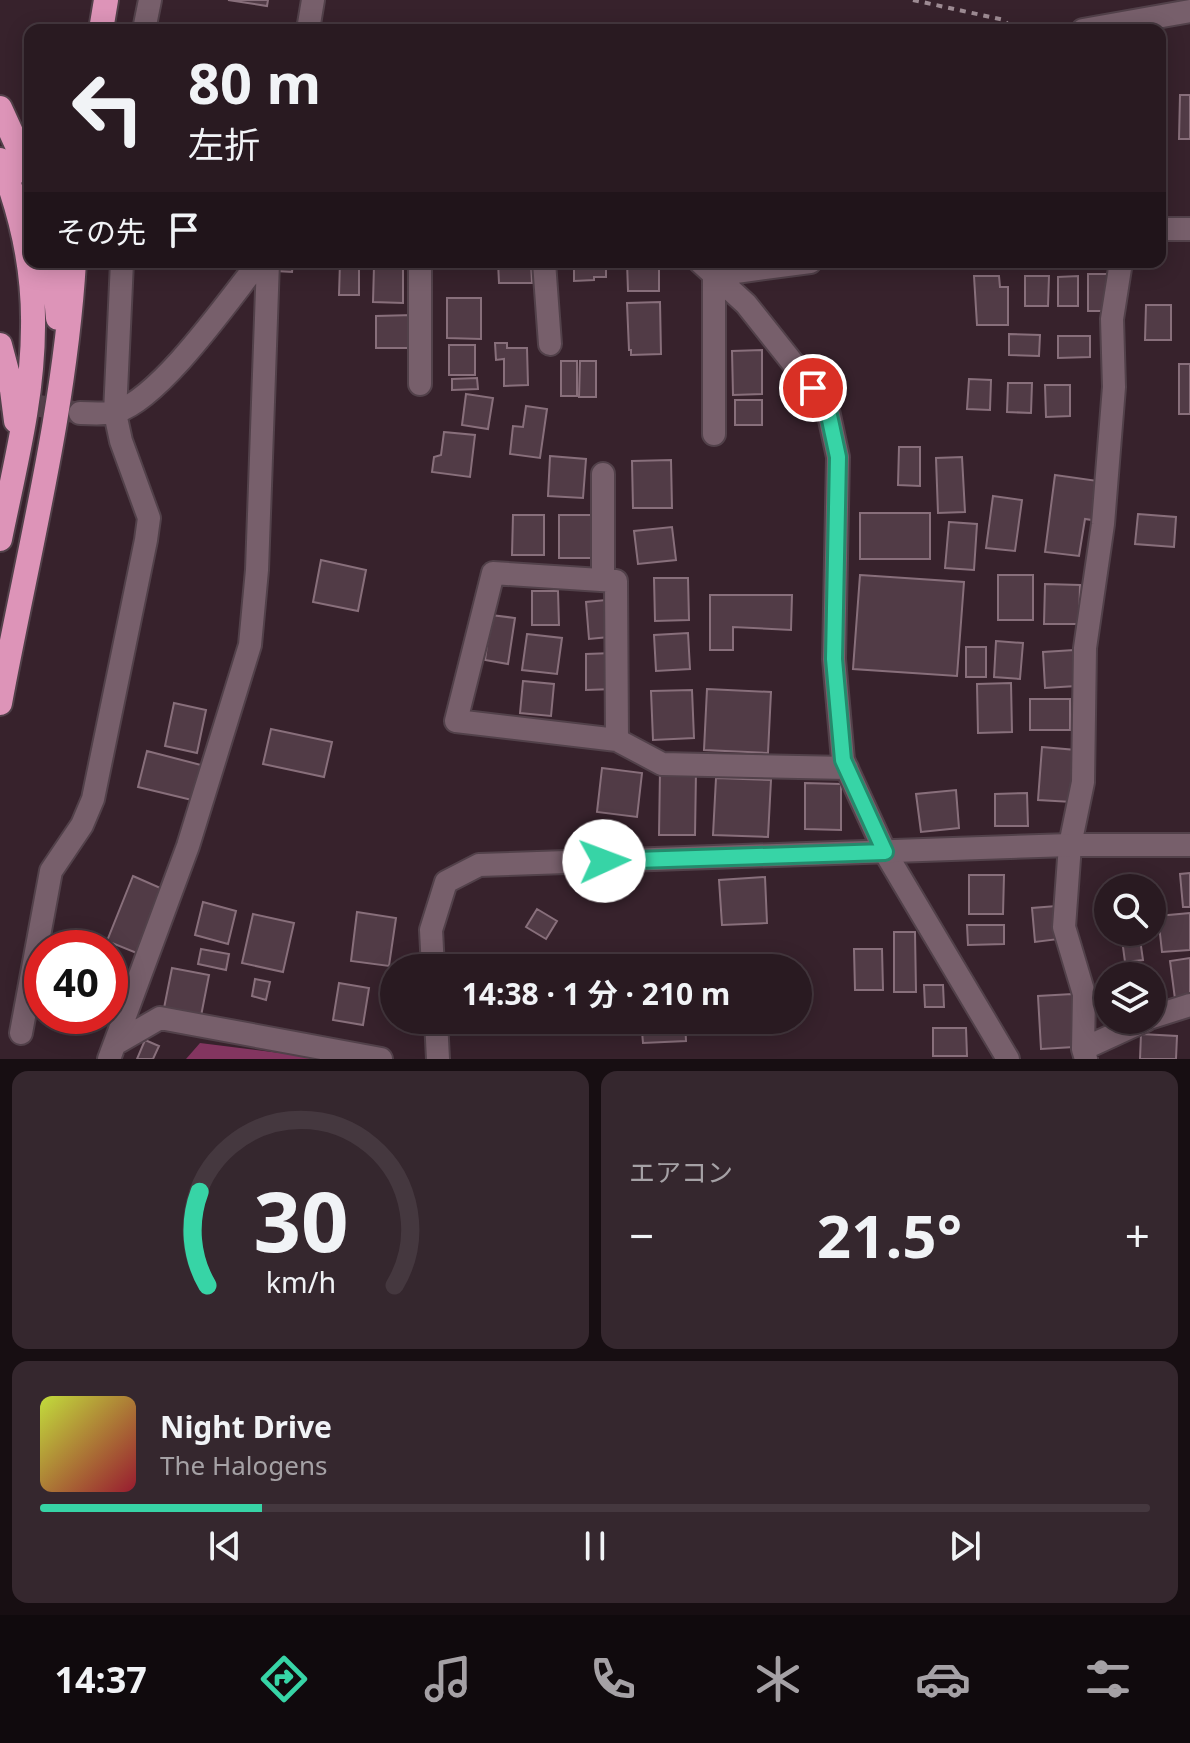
<!DOCTYPE html>
<html lang="ja">
<head>
<meta charset="utf-8">
<style>
	:root { --surface:#291a21; --page:#35272e; --text:#f1f3f6; --muted:#a5a1a5; --line:#45383f; --accent:#37d4a6 }
	body { margin:0; font-family:"Noto Sans","Noto Sans JP",sans-serif; background:var(--page); color:var(--text); height:100vh; display:flex; flex-direction:column; font-size:30px; white-space:nowrap }
	* { box-sizing:border-box; margin:0 }
	p { font-size:26px; color:var(--muted) }
	.icon { flex:none; width:44px; height:44px; fill:none; stroke:currentColor; stroke-width:2; stroke-linecap:round; stroke-linejoin:round }
	.map { position:relative; height:1059px; overflow:hidden }
	.side { display:flex; flex-direction:column; gap:12px; padding:12px; background:#170e12; flex:1 }
	.side>* { flex:none }
	.banner { position:absolute; left:24px; top:24px; width:1142px; height:244px; border-radius:16px; box-shadow:0 4px 20px #0003,0 0 0 2px var(--line); background:#291a21; color:var(--text); overflow:hidden }
	.tools { position:absolute; left:1094px; top:874px; display:grid; gap:16px }
	.tools a { display:grid; place-items:center; width:72px; height:72px; border-radius:50%; background:var(--surface); box-shadow:0 4px 20px #0003,0 0 0 2px var(--line); font-size:40px }
	.speed { position:absolute; left:24px; top:930px; display:flex; gap:16px; font-size:40px; font-weight:700; text-align:center }
	.speed>* { display:grid; place-content:center; width:104px; height:104px; border-radius:50%; background:var(--surface); box-shadow:0 4px 20px #0003,0 0 0 2px var(--line); line-height:1 }
	.speed .limit { border:12px solid #d22; background:#fff; color:#111 }
	.pin { position:absolute; display:grid; place-items:center; width:68px; height:68px; color:#fff; margin:-34px; border:4px solid #fff; border-radius:50%; box-shadow:0 2px 8px #0007 }
	.me { position:absolute; width:88px; margin:-44px; rotate:88deg; stroke-linejoin:round; filter:drop-shadow(0 0 6px #0008) }
	.turn { display:flex; align-items:center; gap:28px; height:168px; padding:0 32px; font-size:36px }
	.turn .icon { width:104px; height:104px; stroke-width:2.5 }
	.turn b { display:block; font-size:56px; line-height:68px }
	.then { display:flex; align-items:center; height:76px; padding:0 32px; background:#0003; gap:16px; font-size:30px }
	.big { font-size:60px; font-weight:700; line-height:1.1 }
	.side .widget { flex:1; display:flex; flex-direction:column; justify-content:center; gap:12px; min-width:0; padding:0 28px; border-radius:16px; background:var(--page) }
	.side .dial { align-items:center; gap:0 }
	.dial svg { height:208px; overflow:visible; fill:none; stroke:var(--line); stroke-width:7; stroke-linecap:round; text-anchor:middle }
	.dial text { fill:var(--text); stroke:none }
	.song { display:flex; align-items:center; gap:24px }
	.cover { width:96px; height:96px; border-radius:12px; background:linear-gradient(135deg,hsl(70 70% 55%),hsl(350 70% 35%)) }
	.played { height:8px; border-radius:4px; background:linear-gradient(90deg,var(--accent) 20%,var(--line) 20%) }
	.keys { display:flex; justify-content:space-around; direction:ltr }
	.heat { display:flex; justify-content:space-between; align-items:center; font-size:44px; direction:ltr }
	.side .tiles { flex:1; display:grid; gap:12px; grid-template-columns:1fr 1fr }
	.widget:last-child { grid-column:span 2 }
	.trip { position:absolute; left:380px; top:954px; width:432px; height:80px; border-radius:40px; background:var(--surface); box-shadow:0 4px 20px #0003,0 0 0 2px var(--line); font-weight:700; line-height:80px; text-align:center }
	.tab-bar { display:flex; height:128px; justify-content:space-around; align-items:center; background:#100a0d; color:var(--muted) }
	.tab-bar .icon { width:56px; height:56px }
	.tab-bar .active { color:var(--accent) }
	.tab-bar b { font-size:36px; color:var(--text) }
	.map>svg:first-child { display:block }
	.forest { fill:#833560 }
	.building { fill:#513b46; stroke:#886f7b; stroke-width:2 }
	.lines { fill:none; stroke-linecap:round; stroke-linejoin:round }
	.minor-tunnel { stroke:#54404a; stroke-width:22; stroke-dasharray:22 11; stroke-linecap:butt }
	.minor-casing { stroke:#52414a; stroke-width:26 }
	.tertiary-casing { stroke:#52414a; stroke-width:26 }
	.motorway-casing { stroke:#52414a; stroke-width:28 }
	.path { stroke:#9d8b93; stroke-width:4; stroke-dasharray:6 6; stroke-linecap:butt }
	.minor { stroke:#775f6b; stroke-width:22 }
	.tertiary { stroke:#775f6b; stroke-width:22 }
	.motorway { stroke:#dd94b8; stroke-width:24 }
	.route-casing { stroke:#248a6c; stroke-width:20 }
	.route { stroke:#37d4a6; stroke-width:14 }
</style>
</head>
<body>
<div class="map">
<svg width="1190" height="1059" viewBox="0 0 1190 1059">
	<rect width="100%" height="100%" fill="#37222c"/>
	<path class="forest" d="M200 1043 328 1059H186Z"/>
	<path class="building" d="M228 0H268L267 6Z
		M1180 95H1190V139H1179Z
		M276 262H293L292 272 276 271Z
		M340 262H359V295H339Z
		M498 262H531L532 283H499Z
		M571 262H606V277H594V280L574 281V262Z
		M627 262H659V291H628Z
		M374 266 403 267V303L373 302Z
		M1088 274H1109L1110 311H1088Z
		M974 276H999L1000 287H1008V325H977Z
		M1025 276H1049L1048 306H1025Z
		M1078 276V306H1058V277Z
		M447 298H481V339L447 338Z
		M660 302 661 354 631 355V350H629L627 303Z
		M1146 305H1171V340H1145Z
		M413 315 414 348H376V316Z
		M1009 334 1040 335 1039 356 1009 355Z
		M1058 336H1090V357L1058 358Z
		M495 343H507V348H527L528 385 504 386V359L496 360Z
		M449 345H475V375H449Z
		M762 350V394L733 395 732 351Z
		M561 361H577V396H561Z
		M580 361H596V397H579Z
		M1179 364H1190V414H1179Z
		M477 378 478 389 452 390V379Z
		M969 379 991 380 990 410 967 409Z
		M1008 383H1032L1031 413 1007 412Z
		M1045 385H1070V416L1046 417Z
		M466 394 493 398 488 429 462 425Z
		M735 400H762V425H735Z
		M526 406 547 409 540 458 510 454 513 426 523 427Z
		M444 432 475 435 470 477 432 472 434 457 441 455Z
		M899 447H920V486L898 485Z
		M550 456 586 459 583 498 548 496Z
		M962 457 965 512 938 513 936 458Z
		M671 460 672 508H633L632 461Z
		M1055 475 1098 481 1092 520 1085 519 1079 556 1045 552Z
		M993 496 1022 500 1015 551 986 548Z
		M860 513H930V559H860Z
		M1138 514 1176 517 1174 547 1135 544Z
		M513 515H544V555H512Z
		M559 515H592V558H559Z
		M949 522 977 524 974 570 945 568Z
		M672 527 676 560 638 564 634 531Z
		M321 560 366 570 358 611 313 602Z
		M860 575 964 582 957 676 853 669Z
		M998 575H1033V620H998Z
		M654 578H688L689 620 655 621Z
		M1045 584 1080 585 1079 624H1044Z
		M532 591H558L559 625H532Z
		M710 595H792L791 630 733 627V650H710Z
		M606 600 609 637 589 639 586 602Z
		M491 615 515 618 508 664 485 660Z
		M688 633 690 669 656 671 654 635Z
		M527 634 562 638 557 674 522 670Z
		M996 641 1023 643 1020 679 994 677Z
		M966 647H986V677H966Z
		M1074 650 1076 686 1045 688 1043 652Z
		M613 653 614 689 586 690V654Z
		M523 681 554 684 551 716 520 713Z
		M1011 683 1012 732 978 733 977 684Z
		M707 689 771 692 768 753 704 750Z
		M692 690 694 738 653 740 651 691Z
		M1030 699H1070V730H1030Z
		M174 703 206 710 197 753 165 746Z
		M271 729 332 742 324 777 263 764Z
		M1042 747 1076 750 1072 802 1038 800Z
		M147 751 201 765 192 800 138 787Z
		M602 768 642 773 637 817 597 812Z
		M660 770 696 771 695 835H659Z
		M716 778 771 780 768 837 713 835Z
		M805 783 841 784V830L805 829Z
		M956 790 959 828 921 832 916 794Z
		M1027 793 1028 826H995V794Z
		M1190 873V907H1183L1180 874Z
		M969 875H1004L1003 914H969Z
		M133 876 165 890 139 954 107 941Z
		M765 877 767 923 722 925 719 880Z
		M203 902 236 911 228 944 195 935Z
		M1056 906 1059 939 1035 942 1032 908Z
		M537 909 557 921 546 939 526 927Z
		M357 912 396 918 389 966 351 961Z
		M1190 913V950L1162 952 1158 916Z
		M253 914 294 923 283 972 242 963Z
		M967 925H1004V944L968 945Z
		M894 932H915L916 992H894Z
		M1121 932H1139L1143 960 1125 962Z
		M201 949 229 954 226 970 198 964Z
		M854 949H882L883 990H855Z
		M1190 958V997L1175 999 1170 961Z
		M172 968 209 975 201 1016 164 1008Z
		M255 979 270 982 266 1000 252 996Z
		M339 983 369 988 363 1025 333 1020Z
		M924 985H943L944 1007H925Z
		M1072 994 1074 1047 1041 1049 1038 996Z
		M641 1020H685L686 1041 643 1043Z
		M933 1028H966L967 1056H933Z
		M1141 1034 1177 1036 1176 1059H1140Z
		M145 1040 159 1046 153 1059H137Z"/>
	<g class="lines">
		<path class="minor-tunnel" d="M0 399 74 412"/>
		<g class="minor-casing">
			<path id="minor" d="M144 30 150 0
				M308 30 313 0
				M1083 30 1190 11
				M1160 229H1190
				M420 262V384
				M544 262 550 344
				M700 262 746 304 827 406 838 457 834 659 843 760 885 852 1008 1059
				M80 413C92 413 107 415 118 411 162 396 228 301 259 262
				M714 434V275L810 262
				M603 474V580
				M617 740 616 581 493 573 456 721 617 740 662 764 847 768
				M1152 1017 1190 1005
				M21 1033 51 871 82 825 93 799 146 540 149 518 121 441 115 413 122 262
				M115 1044 160 1018 381 1059
				M1083 1049 1146 1020
				M109 1059 188 846 250 645 257 570 268 262
				M1086 1059 1083 1049 1084 994 1064 927 1070 845 1083 782 1085 648 1103 524 1114 387 1112 319 1121 262"/>
		</g>
		<g class="tertiary-casing">
			<path id="tertiary" d="M433 968 431 930 446 882 479 865 1070 845H1190
				M436 1020 438 1059"/>
		</g>
		<g class="motorway-casing">
			<path id="motorway" d="M101 30 106 0
				M0 108 30 174
				M0 160C21 212 34 271 33 327 33 398 14 470 0 539
				M53 262 58 318
				M0 345 12 390 16 421
				M0 703C27 557 65 411 74 262"/>
		</g>
		<path class="path" d="M913 0 1004 20 1013 30"/>
		<use href="#minor" class="minor"/>
		<use href="#tertiary" class="tertiary"/>
		<use href="#motorway" class="motorway"/>
	</g>
	<g class="lines">
		<g class="route-casing">
			<path id="route" d="M604 861 885 852 843 760 834 659 838 457 827 406 813 388"/>
		</g>
		<use href="#route" class="route"/>
	</g>
</svg>
<div class="tools">
<a><svg class="icon" aria-label="search" viewBox="0 0 24 24"><circle cx="10" cy="10" r="6"/><path d="M15 15l6 6"/></svg></a>
<a><svg class="icon" aria-label="layers" viewBox="0 0 24 24"><path d="M12 4l9 5-9 5-9-5zM3 14l9 5 9-5"/></svg></a>
</div>
<div class="speed"><div class="limit">40</div></div>
<div class="pin" style="left:813px;top:388px;background:#d93025"><svg class="icon" aria-label="arrive" viewBox="0 0 24 24"><path d="M6 21V4h12l-3 4 3 4H6"/></svg></div>
<svg class="me" style="left:604px;top:861px" viewBox="-20 -20 40 40"><circle r="19" fill="#fff"/><path d="M0-13L10 11 0 6-10 11z" fill="#37d4a6"/></svg>
<div class="trip">14:38 · 1 分 · 210 m</div>
<div class="banner">
<div class="turn"><svg class="icon" aria-label="left" viewBox="0 0 24 24"><path d="M17 20v-9H6M10 6l-5 5 5 5"/></svg><div><b>80 m</b>左折</div></div>
<div class="then">その先<svg class="icon" aria-label="arrive" viewBox="0 0 24 24"><path d="M6 21V4h12l-3 4 3 4H6"/></svg></div>
</div>
</div>
<section class="side">
<div class="tiles">
<div class="widget dial"><svg viewBox="0 0 100 80">
<path d="M14 69A42 42 0 1 1 86 69"/>
<path d="M14 69A42 42 0 0 1 11 33" stroke="#37d4a6"/>
<text x="50" y="56" font-size="32" font-weight="700">30</text>
<text x="50" y="72" font-size="11">km/h</text>
</svg></div>
<div class="widget"><p>エアコン</p>
<div class="heat"><a>−</a><b class="big">21.5°</b><a>+</a></div>
</div>
<div class="widget">
<div class="song"><i class="cover"></i><div><b>Night Drive</b><p>The Halogens</p></div></div>
<div class="played"></div>
<div class="keys"><svg class="icon" aria-label="previous" viewBox="0 0 24 24"><path d="M18 5L8 12l10 7zM5 5v14"/></svg><svg class="icon" aria-label="pause" viewBox="0 0 24 24"><path d="M8 5v14M16 5v14"/></svg><svg class="icon" aria-label="next" viewBox="0 0 24 24"><path d="M6 5l10 7-10 7zM19 5v14"/></svg></div>
</div>
</div>
</section>
<nav class="tab-bar">
<b>14:37</b>
<svg class="icon active" aria-label="directions" viewBox="0 0 24 24"><path d="M12 3l9 9-9 9-9-9zM9 14v-3h6M13 9l2 2-2 2"/></svg>
<svg class="icon" aria-label="music" viewBox="0 0 24 24"><path d="M9 18V5l10-2v13"/><circle cx="6" cy="18" r="3"/><circle cx="16" cy="16" r="3"/></svg>
<svg class="icon" aria-label="phone" viewBox="0 0 24 24"><path d="M5 4h4l2 5-3 2q2 4 5 5l2-3 5 2v4C11 20 4 13 5 4z"/></svg>
<svg class="icon" aria-label="climate" viewBox="0 0 24 24"><path d="M12 3v18M4 7l16 10M4 17L20 7"/></svg>
<svg class="icon" aria-label="car" viewBox="0 0 24 24"><path d="M5 17H2v-5l4-1 3-4h7l3 4 3 1v5h-3M9 17h6M6 11h13"/><circle cx="7" cy="17" r="2"/><circle cx="17" cy="17" r="2"/></svg>
<svg class="icon" aria-label="filters" viewBox="0 0 24 24"><path d="M4 7h16M4 17h16"/><circle cx="9" cy="7" r="2"/><circle cx="15" cy="17" r="2"/></svg>
</nav>
</body>
</html>
